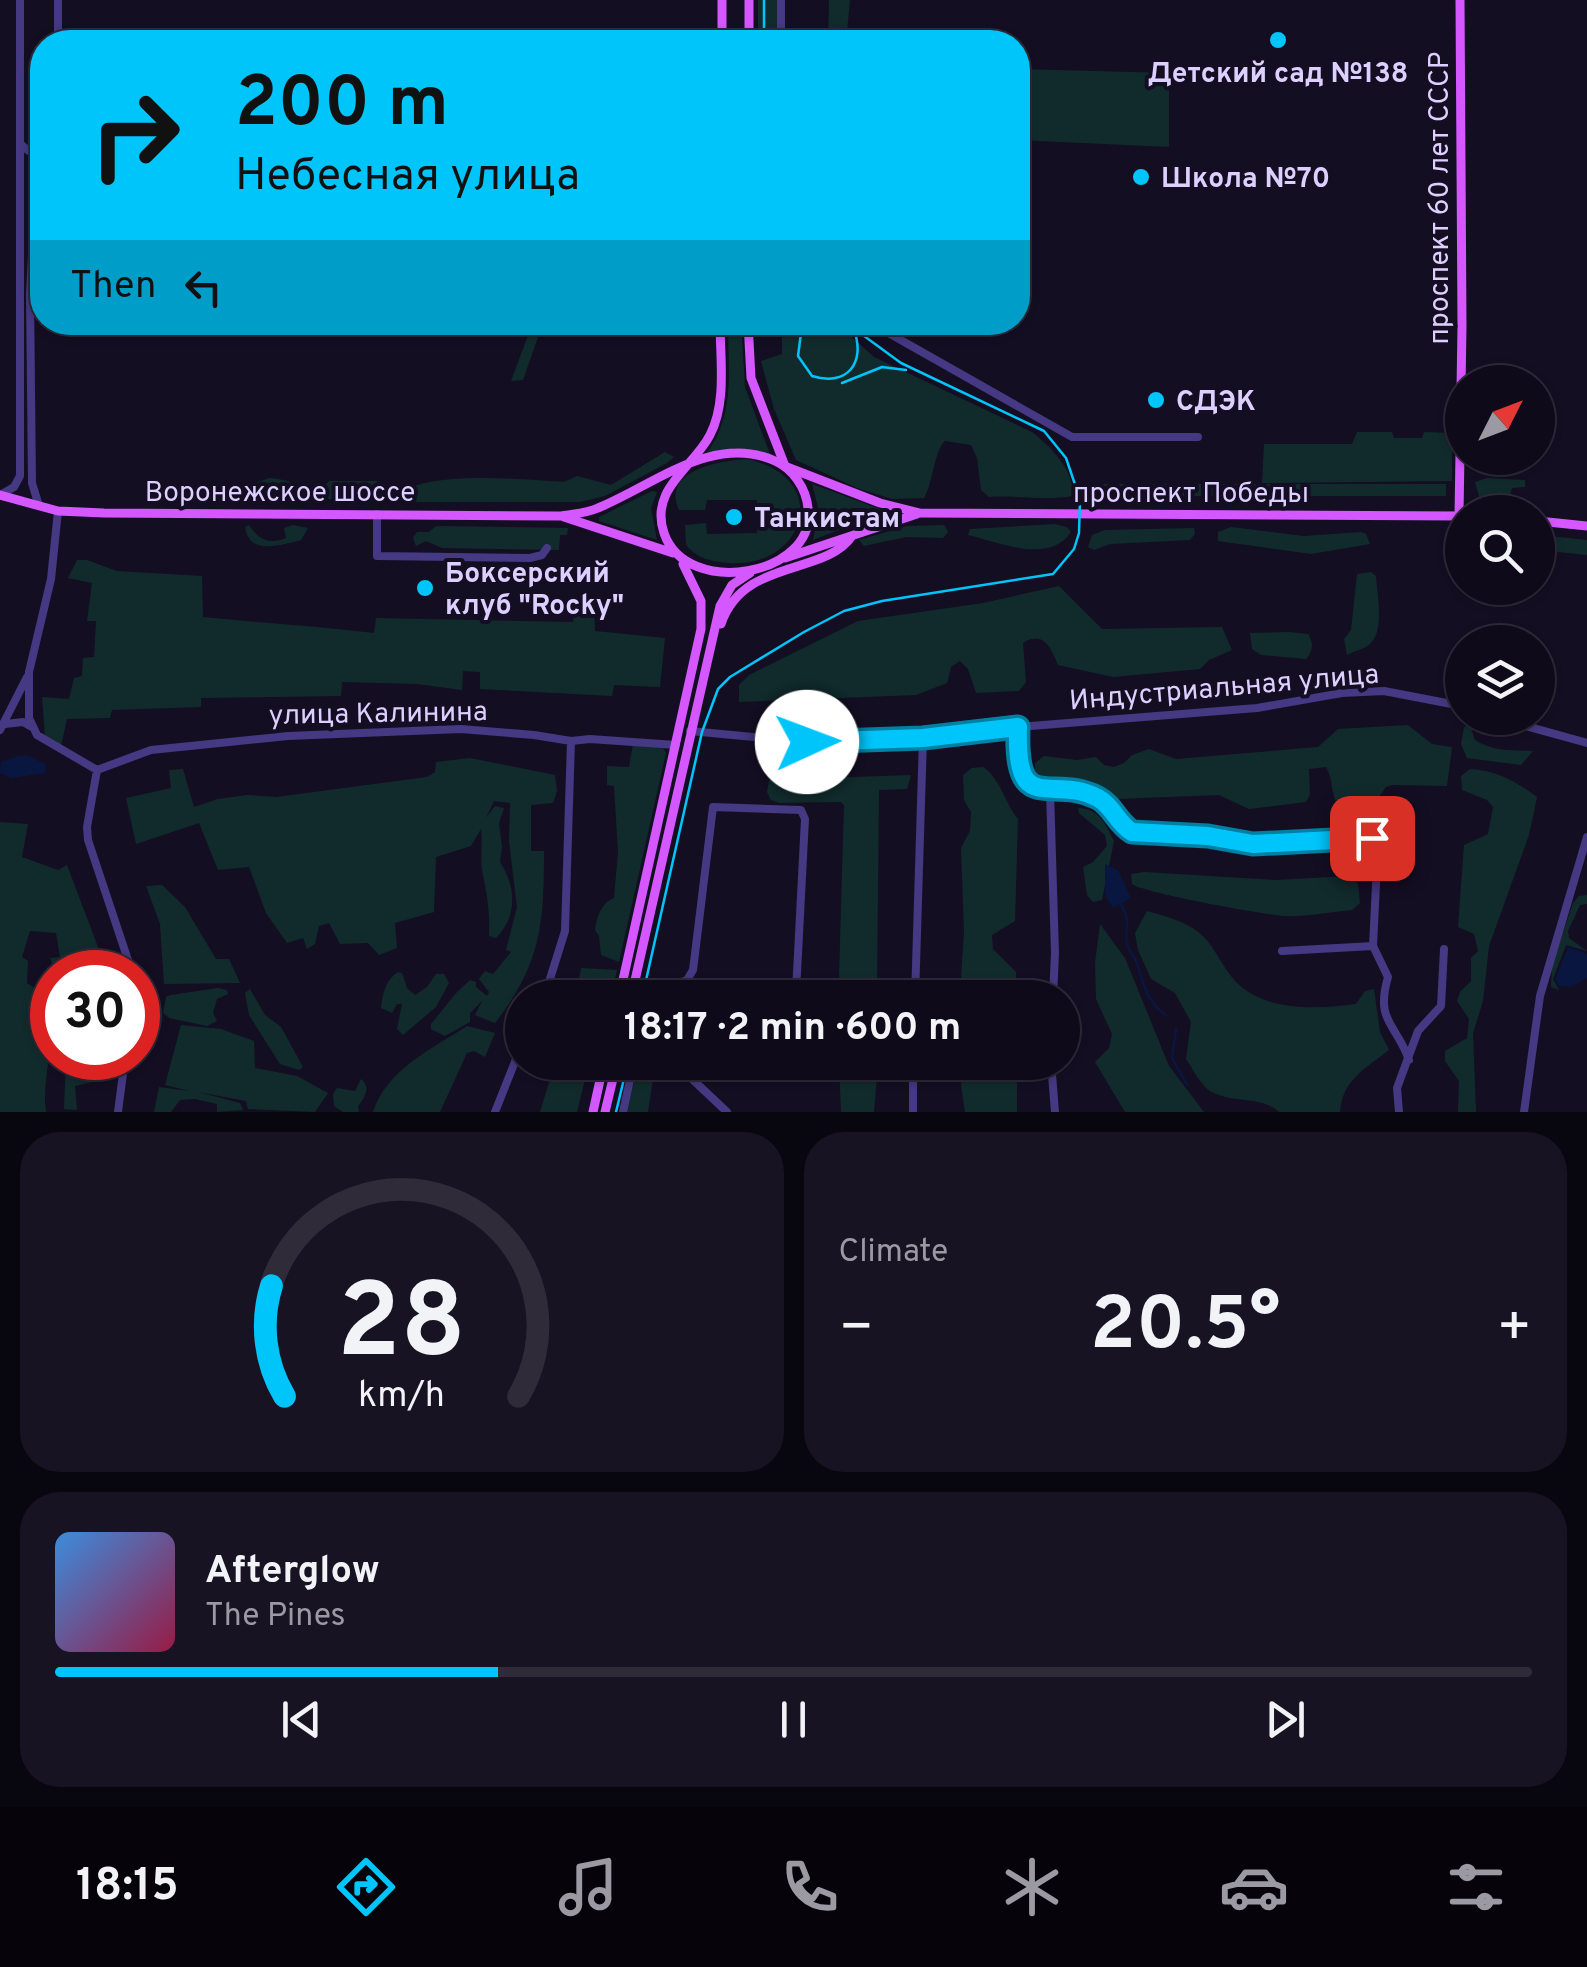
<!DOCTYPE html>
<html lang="en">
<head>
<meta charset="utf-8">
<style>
	:root { --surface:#0f0a1a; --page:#181323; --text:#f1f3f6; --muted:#9b9aa2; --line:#2f2b39; --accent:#00c5fb }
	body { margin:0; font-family:Overpass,sans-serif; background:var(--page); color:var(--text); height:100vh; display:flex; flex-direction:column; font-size:38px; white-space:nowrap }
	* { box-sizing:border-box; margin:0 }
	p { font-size:32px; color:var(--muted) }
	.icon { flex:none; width:55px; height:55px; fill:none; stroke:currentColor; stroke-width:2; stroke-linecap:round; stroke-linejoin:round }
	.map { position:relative; height:1112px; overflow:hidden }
	.details { display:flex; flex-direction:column; gap:20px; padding:20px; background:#08060e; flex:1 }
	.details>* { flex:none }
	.guide { position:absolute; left:30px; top:30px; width:1000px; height:305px; border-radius:40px; box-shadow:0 2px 8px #0004,0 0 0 2px var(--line); background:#00c5fb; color:#111; overflow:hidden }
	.needle { width:65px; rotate:48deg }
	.buttons { position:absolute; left:1445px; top:365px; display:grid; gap:20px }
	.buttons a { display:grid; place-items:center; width:110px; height:110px; border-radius:50%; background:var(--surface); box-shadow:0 2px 8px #0004,0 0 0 2px var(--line); font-size:50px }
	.speed { position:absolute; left:30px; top:950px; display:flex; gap:20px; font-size:50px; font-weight:700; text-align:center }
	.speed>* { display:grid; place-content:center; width:130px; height:130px; border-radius:50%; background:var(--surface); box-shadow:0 2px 8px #0004,0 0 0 2px var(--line); line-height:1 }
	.speed .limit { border:15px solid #d22; background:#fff; color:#111 }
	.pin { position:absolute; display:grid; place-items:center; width:85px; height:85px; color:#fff; margin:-42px; border-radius:20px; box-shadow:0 5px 15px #0006 }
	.me { position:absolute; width:110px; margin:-55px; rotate:88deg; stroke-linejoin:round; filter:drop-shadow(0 0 8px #0008) }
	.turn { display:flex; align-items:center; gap:35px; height:210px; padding:0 40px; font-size:45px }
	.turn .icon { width:130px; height:130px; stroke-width:2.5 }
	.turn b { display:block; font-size:70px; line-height:85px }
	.then { display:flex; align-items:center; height:95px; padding:0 40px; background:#0003; gap:20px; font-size:38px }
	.big { font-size:75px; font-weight:700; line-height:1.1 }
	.details .tile { flex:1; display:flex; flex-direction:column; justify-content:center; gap:15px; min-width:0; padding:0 35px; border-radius:40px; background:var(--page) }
	.details .dial { align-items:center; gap:0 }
	.dial svg { height:260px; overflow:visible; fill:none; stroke:var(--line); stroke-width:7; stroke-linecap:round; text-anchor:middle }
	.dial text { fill:var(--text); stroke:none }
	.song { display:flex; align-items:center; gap:30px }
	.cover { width:120px; height:120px; border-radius:15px; background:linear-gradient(135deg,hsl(210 70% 55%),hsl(340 70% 35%)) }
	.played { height:10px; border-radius:5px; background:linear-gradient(90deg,var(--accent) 30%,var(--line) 30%) }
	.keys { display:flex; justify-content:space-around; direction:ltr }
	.heat { display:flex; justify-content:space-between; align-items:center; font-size:55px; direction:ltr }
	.details .tiles { flex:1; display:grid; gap:20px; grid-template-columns:1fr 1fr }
	.tile:last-child { grid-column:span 2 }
	.trip { position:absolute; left:505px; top:980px; width:575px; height:100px; border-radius:50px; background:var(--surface); box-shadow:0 2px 8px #0004,0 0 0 2px var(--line); font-weight:700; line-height:100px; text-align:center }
	.dock { display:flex; height:160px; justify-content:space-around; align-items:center; background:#06040a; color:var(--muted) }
	.dock .icon { width:70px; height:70px }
	.dock .current { color:var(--accent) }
	.dock b { font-size:45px; color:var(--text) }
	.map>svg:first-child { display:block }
	.green { fill:#112b2d }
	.water { fill:#091740 }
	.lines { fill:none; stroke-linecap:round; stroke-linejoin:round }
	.stream { stroke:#091740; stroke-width:2.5 }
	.minor { stroke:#443982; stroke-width:8 }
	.major { stroke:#d457ff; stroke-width:9 }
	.tram { stroke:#00c5fb; stroke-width:2.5 }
	.route-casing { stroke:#0080a3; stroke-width:25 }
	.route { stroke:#00c5fb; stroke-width:18 }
	.poi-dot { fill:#00c5fb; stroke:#140e23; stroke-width:4 }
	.labels { text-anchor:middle; stroke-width:8; stroke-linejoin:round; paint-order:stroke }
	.poi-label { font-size:28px; font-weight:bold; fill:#dbd0ff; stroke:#140e23; text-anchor:start }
	.street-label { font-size:28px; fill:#dbd0ff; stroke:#140e23 }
</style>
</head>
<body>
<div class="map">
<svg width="1587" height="1112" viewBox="0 0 1587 1112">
	<rect width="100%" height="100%" fill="#140e23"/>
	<path class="green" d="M758 0H777V42H758Z
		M829 0H850L846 42H828Z
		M1018 69 1169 73V147L1018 140Z
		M533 322 543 323 523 380 511 381Z
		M728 323H741L745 387 771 457 735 448 706 454C736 414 728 370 728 323Z
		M782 323H836L874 357 1032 432C1052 448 1074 470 1073 496 1046 501 1017 495 989 497L981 490 977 458 971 445 945 441C934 451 934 480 924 498L892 499 857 488 796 460 774 409 761 361 782 354Z
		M1357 432H1392L1394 438H1422L1424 432 1452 433V481L1262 483 1264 444H1352Z
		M665 452 674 457 667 463 605 496 580 502H398L393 498C423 468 523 480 564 482L577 476 611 485Z
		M746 459C838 478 802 576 720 562 706 560 695 556 686 545L685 525 706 523 707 534 757 533V500H707L705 510H679C661 471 718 461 746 459Z
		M269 478C284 479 299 483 311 494V503C285 492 276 477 248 499L251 485Z
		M1487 478 1525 480V487L1512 488 1509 501 1480 500 1475 482Z
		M329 481H377V499H327L321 490Z
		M812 484 893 514 859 522 813 540 819 511Z
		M1087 484H1446V496H1087Z
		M652 491 657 492 651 508 657 540 599 521V517Z
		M1055 524 1067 527 1071 532C1049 565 999 542 968 535L970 529Z
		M249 525C258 539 269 545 286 538L284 528 293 525 308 528 301 540C281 545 249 556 245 527Z
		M944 525 948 532 943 538 906 537 864 546 859 540 907 526Z
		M436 526 568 528 567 535H560L559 550 442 548 426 541 416 546 413 538 417 532H429Z
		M1231 527 1304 536 1361 532 1366 534 1370 544 1311 554 1218 541V532Z
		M1194 528 1195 534 1190 540 1110 544 1094 550 1088 547 1092 535 1105 530Z
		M1538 535 1587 540V555L1538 550Z
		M77 560H87L117 571 202 576 203 617C260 623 317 626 374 633L376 618 573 622 574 610 594 611 595 631 665 638 660 687 614 685 612 696 480 689V672L463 671 462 690 417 684 342 682 341 696 201 698V707L112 710 110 718 67 719 61 746 45 736 42 697 69 699 74 678 82 676 83 658 94 657 96 621H87L92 583 68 578Z
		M1371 572 1376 576C1377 593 1385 631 1370 644 1365 649 1354 651 1347 655L1344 639 1351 630 1357 574Z
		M1059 586 1102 629 1222 627 1232 650 1209 660 1200 669 1113 677 1058 665C1051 648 1043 630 1023 643L1026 682 1019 691 976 693 968 669 960 661 951 667 947 683 916 695 739 702V685L749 675 858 621 983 603Z
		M1289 632 1308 634C1314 643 1313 651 1306 659L1261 655 1252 649 1250 633Z
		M1470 724 1475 740C1494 752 1511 750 1533 751L1521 765 1467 758 1461 744 1464 727Z
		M1408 725 1432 744 1452 747 1447 786 1393 785 1386 787 1378 798 1338 805C1330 794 1334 780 1326 767L1309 769 1310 794 1306 802 1249 809 1219 795 1116 799 1091 786 1041 781 1035 772V763L1044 756 1077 760 1096 757 1104 765 1114 767 1124 763 1132 755 1149 749 1176 759 1318 747 1338 729Z
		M633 744 663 748 666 753 619 962 601 955 599 936 595 930C597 917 601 903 614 898L618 852 614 786 607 785V766L629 767Z
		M470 758 555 775 557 791 553 803 531 805V851H544C544 924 541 964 495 1023L475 1015 482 1001 470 1013V1022L445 1036 431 1029V1024L457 992 470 980 476 982V987L487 996 489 992 479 979 485 971 493 974 511 952 506 950 517 907 509 841 510 803 494 801 486 818 495 806 504 808 499 823 502 847 500 862C516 886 518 916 496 938L489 936C490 908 487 896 482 870 480 859 483 842 481 829L471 846 436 857 434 912 395 923 397 948 379 955 368 943 340 944 329 923 319 926 315 944 307 949 303 938 287 943 266 913 249 867 218 870 199 823 136 844 126 798 171 788 169 770 183 769 194 807 218 799 247 795 276 797 427 777 435 772 436 762Z
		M983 767C1000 778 1005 803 1018 819L1015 921 992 935 993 949 1016 972V997H963L961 979 964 931 961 848 970 831 971 812 964 800 963 775 972 768Z
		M1470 769C1496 770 1517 782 1537 797L1529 835 1489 946 1483 1001 1473 1033 1476 1112H1458L1459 1081 1445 1061V1051L1467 1038 1469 1019 1457 1001 1460 992 1471 981V958L1478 951 1474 934 1458 927 1464 845 1488 834 1493 807 1487 800 1462 790 1461 776Z
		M911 775 907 789 879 790 877 983 863 986 846 985 839 977 844 805 841 802 779 803 771 800 767 792 769 780Z
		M1078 808C1098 808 1106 824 1114 841L1102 900 1093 902 1087 895 1083 867 1093 862 1107 846 1105 835 1079 813Z
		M0 822 28 824 22 857 58 870 67 865 98 947 97 972H55L50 958 60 957 56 933 30 931 22 957 28 961 27 983 41 992 36 1031 49 1036C51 1062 42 1086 46 1112H0Z
		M1144 872 1276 880 1349 876 1358 884 1360 903 1352 910C1330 912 1305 917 1283 916 1261 914 1144 893 1132 884L1131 874Z
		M162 885 185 907 216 959H229L240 983 164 984 160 924 146 886Z
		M1587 895V904L1580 905 1568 931 1569 938 1587 951 1566 945 1553 979 1559 990 1551 987 1552 966 1573 903 1579 896Z
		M1147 911C1168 917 1189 922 1204 937 1216 950 1223 968 1236 982 1266 1012 1317 1009 1356 1004L1365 991 1374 989 1380 1032 1389 1050C1366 1068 1342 1080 1340 1112H1279C1261 1095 1232 1104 1210 1091 1201 1086 1193 1069 1186 1059L1191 1022 1175 993 1151 979 1138 950 1135 933Z
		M1100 924 1125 958 1169 1066 1204 1112H1125L1095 1062 1109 1048 1112 1034 1096 999 1095 963Z
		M581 968 617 970 613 989 577 990Z
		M398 972 402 973 407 988 415 995 427 987 436 974H444L449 983 436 1007 403 1035 397 1029 402 1004H397L392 1013 381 1008C382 995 386 979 398 972Z
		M218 988 227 990 228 994 217 999 213 1013 217 1021 207 1026 169 1018 163 1013 166 997 171 995Z
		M250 989 265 1015 281 1027 303 1067 299 1070 280 1064 249 1015 245 993Z
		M181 1025 221 1029 254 1041 255 1068 297 1076 328 1093 315 1112 248 1109 246 1101 198 1092 240 1103 243 1110 217 1112V1104L195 1099 180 1100 171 1112H154L159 1087 189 1091 165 1085Z
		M467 1026 495 1033 485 1057 474 1051 467 1053 440 1112H373C387 1069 432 1049 467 1026Z
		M66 1058H93L92 1082 75 1086 77 1110 64 1109Z
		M555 1063H589L577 1112H540Z
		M839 1063H878L874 1112H841Z
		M963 1063H1017V1112H965L961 1085Z
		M637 1073 653 1078 648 1112H626Z
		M361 1079C371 1087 365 1098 358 1106L359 1112H343L334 1106 333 1094 337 1088 355 1091Z"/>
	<path class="water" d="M18 756H29L45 764 46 773 11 778 0 773 1 762Z
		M1105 864 1118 870 1131 898 1113 908 1105 895Z
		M1568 947 1587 954V978L1571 987 1559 986 1555 980Z"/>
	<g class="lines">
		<path class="stream" d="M1121 905C1132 923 1124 927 1127 944 1129 952 1136 958 1138 966 1143 984 1149 1005 1166 1015
			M1176 1029 1172 1058 1187 1085"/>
		<path class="minor" d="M58 0V42
			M781 42V0
			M20 144 29 151 42 153
			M869 322 1072 437H1198
			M0 495 14 487 20 476V0
			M39 506 32 483 30 294 35 198 42 176
			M58 511 51 579 29 672V718L37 735 97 770 87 827 88 840 132 972
			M377 514V556L530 558 542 555 547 548
			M1497 718 1587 743
			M5 724 23 722 32 727
			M1018 727 1017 757 1034 786C1051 795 1071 787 1090 795 1110 802 1114 821 1132 831L1209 836 1253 843 1372 838 1377 864 1373 946 1282 951
			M0 730 27 677
			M690 731 807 742 923 738 1018 727 1257 708 1342 693 1384 691 1462 706
			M97 770 151 750 288 736 461 729 534 735 571 741 590 739 676 745
			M1050 791 1055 953 1053 998
			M1373 946 1388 977C1375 1022 1396 1023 1409 1060
			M687 980 693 970 713 807 801 810 805 819 796 992 792 998
			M687 980 740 998
			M544 998 565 931 571 741
			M667 998 673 985 687 980
			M915 998 923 738
			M674 1062 727 1112
			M913 1062V1112
			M1051 1062 1055 1112
			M118 1112 125 1058
			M495 1112 522 1044
			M623 1112 634 1062
			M1399 1112 1397 1088 1418 1031 1441 1006 1444 949
			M1524 1112 1540 996 1587 837"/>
		<path class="major" d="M749 0V42
			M722 42V0
			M748 322 751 378 785 466
			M787 467 880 503 920 513 1462 516
			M0 495 58 511 104 513 561 516C574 514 587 513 598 508 654 485 713 433 775 461 793 469 806 488 808 508 818 576 686 599 664 533 649 489 693 468 710 435 727 403 720 358 720 322
			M1459 516 1462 326 1460 0
			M564 517 673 553
			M1538 521 1587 526
			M785 558 917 514
			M721 624C743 558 825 576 852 536
			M619 998 701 629V601L683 564
			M631 998 720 606 732 585 750 573
			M593 1112 604 1062
			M605 1112 617 1062"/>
		<path class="tram" d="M764 42V0
			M808 322 801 333 798 356 812 376C847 387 866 363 854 330
			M842 383 882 367 906 370
			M642 998 702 732 718 689 730 677 804 632 844 611 882 601 1053 574 1074 549 1079 533 1080 499 1066 458 1044 431 901 363 845 322
			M616 1112 628 1062"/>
	</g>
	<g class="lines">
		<g class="route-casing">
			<path id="route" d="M807 742 923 738 1018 727C1015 819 1050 773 1098 798 1113 806 1117 823 1132 832L1208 836 1253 844 1372 838"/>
		</g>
		<use href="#route" class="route"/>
	</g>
	<g class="poi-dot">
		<circle cx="1278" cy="40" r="10"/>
		<circle cx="1141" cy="177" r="10"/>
		<circle cx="1156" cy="400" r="10"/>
		<circle cx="734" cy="517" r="10"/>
		<circle cx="425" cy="588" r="10"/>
	</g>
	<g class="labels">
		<g class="poi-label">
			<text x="1278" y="82" text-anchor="middle">Детский сад №138</text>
			<text x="1161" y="187">Школа №70</text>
			<text x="1176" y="410">СДЭК</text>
			<text x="754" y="527">Танкистам</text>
			<text x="445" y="582">Боксерский<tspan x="445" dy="32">клуб "Rocky"</tspan></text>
		</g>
		<g class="street-label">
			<text transform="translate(1438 198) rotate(-90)" y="10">проспект 60 лет СССР</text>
			<text x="280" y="501">Воронежское шоссе</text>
			<text x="1191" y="502">проспект Победы</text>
			<text transform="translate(1224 686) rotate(-5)" y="10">Индустриальная улица</text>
			<text transform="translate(378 712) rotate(-1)" y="10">улица Калинина</text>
		</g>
	</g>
</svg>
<div class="buttons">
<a><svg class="needle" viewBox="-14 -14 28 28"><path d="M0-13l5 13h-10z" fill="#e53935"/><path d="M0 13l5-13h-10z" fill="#9b9aa2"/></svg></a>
<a><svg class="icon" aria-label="search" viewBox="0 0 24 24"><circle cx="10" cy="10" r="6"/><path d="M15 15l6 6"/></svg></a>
<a><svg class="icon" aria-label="layers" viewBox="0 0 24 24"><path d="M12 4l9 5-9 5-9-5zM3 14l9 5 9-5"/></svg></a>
</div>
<div class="speed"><div class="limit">30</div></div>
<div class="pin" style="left:1372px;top:838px;background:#d93025"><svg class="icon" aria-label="arrive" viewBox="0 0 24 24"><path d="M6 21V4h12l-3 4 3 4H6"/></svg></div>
<svg class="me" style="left:807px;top:742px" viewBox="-20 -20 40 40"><circle r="19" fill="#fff"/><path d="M0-13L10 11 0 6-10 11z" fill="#00c5fb"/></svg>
<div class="trip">18:17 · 2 min · 600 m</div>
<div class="guide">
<div class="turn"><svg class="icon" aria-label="right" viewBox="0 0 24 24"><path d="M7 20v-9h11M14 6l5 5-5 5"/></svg><div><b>200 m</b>Небесная улица</div></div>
<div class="then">Then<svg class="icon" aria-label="left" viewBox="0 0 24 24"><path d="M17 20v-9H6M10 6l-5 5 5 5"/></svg></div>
</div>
</div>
<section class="details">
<div class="tiles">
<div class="tile dial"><svg viewBox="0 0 100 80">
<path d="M14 69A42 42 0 1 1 86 69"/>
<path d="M14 69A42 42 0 0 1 10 35" stroke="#00c5fb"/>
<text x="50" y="56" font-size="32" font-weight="700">28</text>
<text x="50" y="72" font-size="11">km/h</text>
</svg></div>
<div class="tile"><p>Climate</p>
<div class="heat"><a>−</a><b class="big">20.5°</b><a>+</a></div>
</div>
<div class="tile">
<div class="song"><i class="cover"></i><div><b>Afterglow</b><p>The Pines</p></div></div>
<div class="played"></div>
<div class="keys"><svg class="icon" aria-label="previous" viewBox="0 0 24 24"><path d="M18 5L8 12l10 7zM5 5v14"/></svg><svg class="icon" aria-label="pause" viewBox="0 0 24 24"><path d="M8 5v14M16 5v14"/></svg><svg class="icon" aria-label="next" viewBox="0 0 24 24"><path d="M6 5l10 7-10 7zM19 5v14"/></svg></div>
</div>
</div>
</section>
<nav class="dock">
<b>18:15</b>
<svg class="icon current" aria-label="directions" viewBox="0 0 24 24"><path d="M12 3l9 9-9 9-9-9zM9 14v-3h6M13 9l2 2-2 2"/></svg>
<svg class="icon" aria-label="music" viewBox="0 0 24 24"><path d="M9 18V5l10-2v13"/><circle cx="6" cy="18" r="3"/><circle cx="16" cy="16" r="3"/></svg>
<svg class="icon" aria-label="phone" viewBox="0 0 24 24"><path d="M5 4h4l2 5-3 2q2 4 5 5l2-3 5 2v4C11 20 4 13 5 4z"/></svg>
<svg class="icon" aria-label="climate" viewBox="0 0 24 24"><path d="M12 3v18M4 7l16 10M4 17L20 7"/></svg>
<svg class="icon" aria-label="car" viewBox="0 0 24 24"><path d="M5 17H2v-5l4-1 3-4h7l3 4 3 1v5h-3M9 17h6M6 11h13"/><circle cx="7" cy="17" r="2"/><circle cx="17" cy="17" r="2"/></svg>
<svg class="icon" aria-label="filters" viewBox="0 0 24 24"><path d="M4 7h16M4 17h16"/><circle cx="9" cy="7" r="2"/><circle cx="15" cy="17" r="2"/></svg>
</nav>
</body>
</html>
